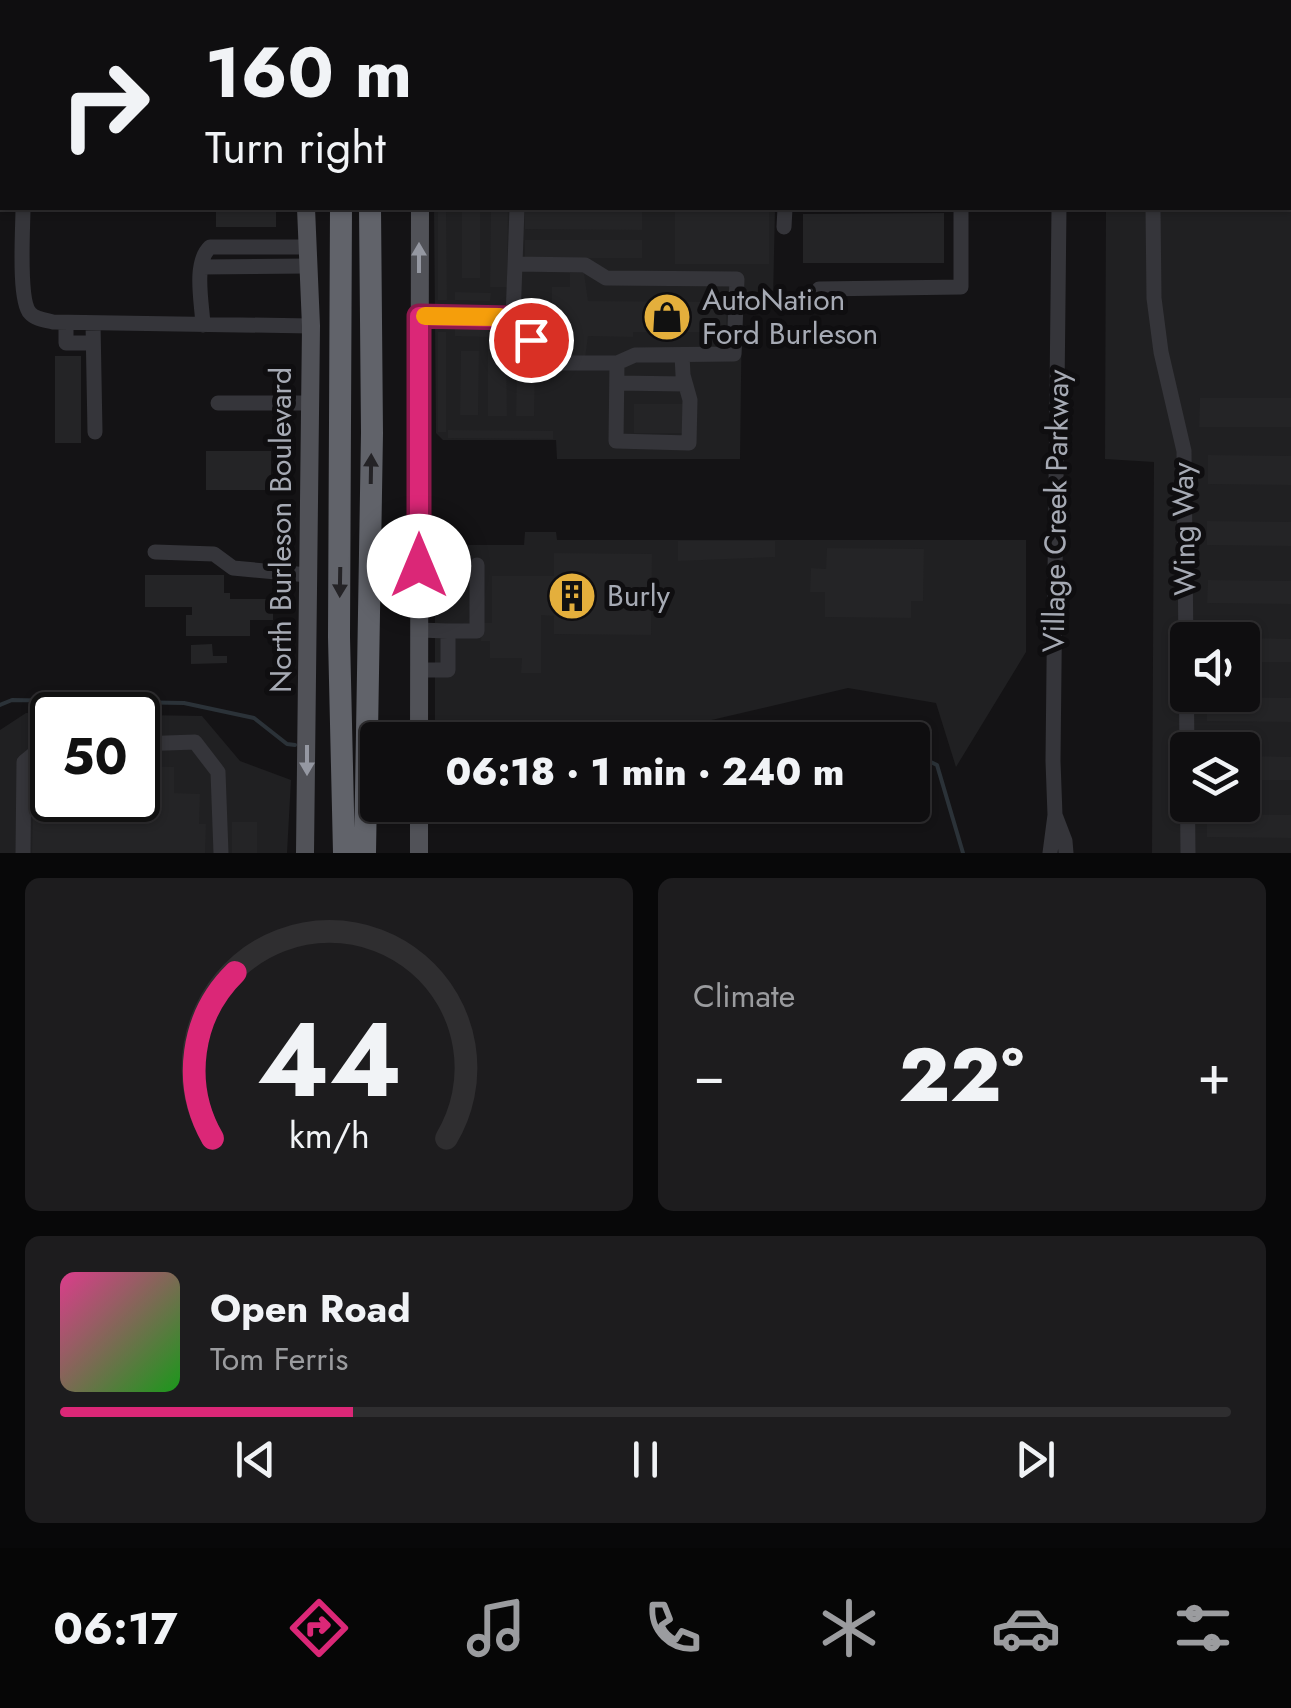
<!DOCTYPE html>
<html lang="en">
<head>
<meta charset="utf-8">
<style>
	:root { --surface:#0f0e10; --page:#1d1c1e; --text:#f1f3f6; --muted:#9b9c9f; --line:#2f2e30; --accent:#db2777 }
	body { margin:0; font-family:Jost,sans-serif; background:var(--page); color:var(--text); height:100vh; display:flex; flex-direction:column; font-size:38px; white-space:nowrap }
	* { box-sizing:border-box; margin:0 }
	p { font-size:32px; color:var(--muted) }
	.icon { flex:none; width:55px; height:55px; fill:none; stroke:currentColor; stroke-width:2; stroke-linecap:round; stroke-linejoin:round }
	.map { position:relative; height:853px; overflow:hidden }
	.sheet { display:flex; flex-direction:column; gap:25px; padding:25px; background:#080809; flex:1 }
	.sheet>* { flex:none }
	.top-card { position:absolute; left:0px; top:0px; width:1292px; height:210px; box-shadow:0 2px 8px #0004,0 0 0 2px var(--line); background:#0f0e10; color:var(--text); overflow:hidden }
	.tools { position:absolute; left:1170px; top:622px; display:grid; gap:20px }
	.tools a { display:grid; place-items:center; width:90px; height:90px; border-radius:10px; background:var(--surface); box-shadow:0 2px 8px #0004,0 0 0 2px var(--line); font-size:50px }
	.speed { position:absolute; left:30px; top:692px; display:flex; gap:20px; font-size:50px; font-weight:700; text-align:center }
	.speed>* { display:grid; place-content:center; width:130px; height:130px; border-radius:50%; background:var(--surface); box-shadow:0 2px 8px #0004,0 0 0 2px var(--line); line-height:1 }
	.speed .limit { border:5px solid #111; border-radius:15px; background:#fff; color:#111 }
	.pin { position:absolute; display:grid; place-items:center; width:85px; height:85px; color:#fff; margin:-42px; border:5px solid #fff; border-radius:50%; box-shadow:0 2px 10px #0007 }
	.me { position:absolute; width:110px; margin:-55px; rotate:0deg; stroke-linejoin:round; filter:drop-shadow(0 0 8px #0008) }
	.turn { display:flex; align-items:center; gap:35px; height:210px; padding:0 40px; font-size:45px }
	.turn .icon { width:130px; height:130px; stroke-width:2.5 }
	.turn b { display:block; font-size:70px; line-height:85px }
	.big { font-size:75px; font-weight:800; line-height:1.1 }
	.sheet .card { flex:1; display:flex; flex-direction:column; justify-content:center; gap:15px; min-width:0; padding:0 35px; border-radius:15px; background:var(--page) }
	.sheet .dial { align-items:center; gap:0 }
	.dial svg { height:260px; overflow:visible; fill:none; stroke:var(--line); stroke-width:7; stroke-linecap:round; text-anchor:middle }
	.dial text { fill:var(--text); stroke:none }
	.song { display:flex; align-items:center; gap:30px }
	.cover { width:120px; height:120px; border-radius:15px; background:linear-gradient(135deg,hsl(330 70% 55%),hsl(120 70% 35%)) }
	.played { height:10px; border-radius:5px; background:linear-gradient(90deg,var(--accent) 25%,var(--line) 25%) }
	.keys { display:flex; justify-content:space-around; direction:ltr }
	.heat { display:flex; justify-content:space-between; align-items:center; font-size:55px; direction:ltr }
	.sheet .tiles { flex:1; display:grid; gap:25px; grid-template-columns:1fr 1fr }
	.card:last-child { grid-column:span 2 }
	.trip { position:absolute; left:360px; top:722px; width:570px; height:100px; border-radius:10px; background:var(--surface); box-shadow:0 2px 8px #0004,0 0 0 2px var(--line); font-weight:800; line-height:100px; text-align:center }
	.tab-bar { display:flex; height:160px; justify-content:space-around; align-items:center; background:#060606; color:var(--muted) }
	.tab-bar .icon { width:70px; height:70px }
	.tab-bar .on { color:var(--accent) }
	.tab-bar b { font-size:45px; color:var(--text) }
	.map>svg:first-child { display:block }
	.built { fill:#202022; fill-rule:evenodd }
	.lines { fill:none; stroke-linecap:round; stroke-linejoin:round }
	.stream { stroke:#2b3238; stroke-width:4 }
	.building { fill:#242426 }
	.minor { stroke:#35353a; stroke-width:15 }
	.major { stroke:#515258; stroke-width:18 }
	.highway { stroke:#61636a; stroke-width:22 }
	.oneway { fill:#9598a2 }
	.oneway2 { fill:#242326 }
	.route-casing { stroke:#8e194d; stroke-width:25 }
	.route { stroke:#db2777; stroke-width:18 }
	.slow { stroke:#f59e0b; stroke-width:18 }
	.labels { text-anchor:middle; stroke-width:10; stroke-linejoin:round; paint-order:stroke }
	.poi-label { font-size:30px; fill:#a6aab4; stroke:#0f0e10; text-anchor:start }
	.street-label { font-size:30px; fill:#a6aab4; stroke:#0f0e10 }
</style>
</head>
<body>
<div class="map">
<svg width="1291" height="853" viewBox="0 0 1291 853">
	<rect width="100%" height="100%" fill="#141315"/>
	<path class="built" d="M477 0H963L476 2Z
		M1105 0H1291V853H1152L1154 462 1105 459 1106 208H1290V2ZM1188 640H1242V695H1188ZM1188 750H1242V805H1188Z
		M434 208H775L773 301 742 303 740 459H557L556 440H443L436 433Z
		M525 532H556L557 540H1026V652L956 767 936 703 848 688 673 729H435V545H524Z
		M26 713 202 716 240 761 291 780 287 853H0V730ZM52 715H138V800H52Z"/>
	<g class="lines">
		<path class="stream" d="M0 705 12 700 184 703 254 718 287 744 295 745
			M912 753 937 765 963 853"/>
	</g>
	<path class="building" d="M216 208H271L276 209V227H216Z
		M438 208H446L447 300H438Z
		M675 208H769V264H675Z
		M462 209H480V278H462Z
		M491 209H508L507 287H490Z
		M525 211 642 212V230L525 229Z
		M944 213V263H803V214Z
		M525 240H642V258H525Z
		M570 273H584L588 301 726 302V332H633V337L588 336 585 359H569V351H552V287H570Z
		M455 292 491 293 490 301 455 300Z
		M455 328 490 329 489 337 455 336Z
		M438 332H446V432H438Z
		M488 342H506L507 416H488Z
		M461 351H479L478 415H460Z
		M55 356H81V443H55Z
		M517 368 535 369 534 416H516Z
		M1200 398H1291V427H1199Z
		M634 404H684V433H634Z
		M448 430 553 431V439L448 438Z
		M206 451H271V490H206Z
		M1208 455 1291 456V485L1208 484Z
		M1207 521 1291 522V546L1207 545Z
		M678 541H775V557L678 561Z
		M827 548 924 549 923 601H911V618L825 617V592H810L811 568 826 569Z
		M554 553 652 554 651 635 554 634V616L541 615V673H521L522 658H490V641H481L482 623H492V576H554Z
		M145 575H224V593H230V599H273V620H250V636H186V615H192V607H145Z
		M1208 580 1291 581V604L1207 603Z
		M1242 638 1291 639V662H1242Z
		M212 644 213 656H227V663L191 664V645Z
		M1207 697 1291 698V722L1207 721Z
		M1242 756 1291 757V780H1242Z
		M138 766 174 767V793L200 794 199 824H206L205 853H32L34 768 52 769V800H138Z
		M1207 814 1291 815V838L1207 837Z
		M232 822H257V853H232Z"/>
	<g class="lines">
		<path class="minor" d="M143 0V2
			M589 0V2
			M1059 0V2
			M1152 0V2
			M1175 0V2
			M218 2 220 0
			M758 2V0
			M954 2V0
			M0 8H2
			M2 74V152
			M23 208C23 228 18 300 30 313 35 319 45 320 53 322L311 326
			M1153 208 1154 298 1161 352 1184 451 1188 853
			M784 227 785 208
			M201 267 308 266
			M819 289 961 287V208
			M419 316 513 318 548 363H617L635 355 734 354 737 279 606 278 585 265 515 264 517 208
			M513 318 515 264
			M66 323V343H93
			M93 323 95 432
			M203 325C202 303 193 263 210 247H307
			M617 363 616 441 689 443 690 400 683 375 682 355
			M617 383 685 384
			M218 403H310
			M155 552 214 554 233 568 308 575
			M419 630 448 631V670H419
			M448 631H477V565
			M138 744 195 742 218 772 221 853
			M1055 815 1065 841 1066 853
			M23 853 24 762 41 748H52
			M1050 853 1055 815 1053 761 1059 208"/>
		<path class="major" d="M261 0 262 2
			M459 2 460 0
			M419 740 420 208
			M419 805V853
			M305 853 311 326 306 208"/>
		<path class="highway" d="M284 0 285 2
			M341 0V2
			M369 0V2
			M341 208 339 637 344 853
			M365 853 372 433 370 208"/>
	</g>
	<defs><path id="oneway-solid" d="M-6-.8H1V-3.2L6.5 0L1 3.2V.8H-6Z" transform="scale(2.5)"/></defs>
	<g class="oneway">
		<use href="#oneway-solid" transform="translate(419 258) rotate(-90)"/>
		<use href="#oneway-solid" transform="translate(307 760) rotate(90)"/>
	</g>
	<g class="oneway2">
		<use href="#oneway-solid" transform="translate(371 469) rotate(-89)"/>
		<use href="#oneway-solid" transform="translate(340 582) rotate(91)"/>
	</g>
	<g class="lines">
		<g class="route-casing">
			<path id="route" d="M419 566V316L514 318 531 340"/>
		</g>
		<use href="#route" class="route"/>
		<path class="slow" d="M425 316 500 317"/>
	</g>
	<defs>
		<g id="shop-disc" transform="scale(2.5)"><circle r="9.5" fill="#e4af3c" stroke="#0f0e10"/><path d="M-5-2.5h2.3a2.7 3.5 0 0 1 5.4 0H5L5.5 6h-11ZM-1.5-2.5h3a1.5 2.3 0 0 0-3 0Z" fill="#111"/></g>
		<g id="building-disc" transform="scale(2.5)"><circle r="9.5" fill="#e4af3c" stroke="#0f0e10"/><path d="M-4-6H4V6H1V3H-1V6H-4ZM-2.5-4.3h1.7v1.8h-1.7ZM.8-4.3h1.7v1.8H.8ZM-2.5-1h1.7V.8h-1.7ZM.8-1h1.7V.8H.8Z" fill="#111"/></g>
	</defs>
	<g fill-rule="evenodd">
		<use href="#shop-disc" x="667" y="317"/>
		<use href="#building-disc" x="572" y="596"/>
	</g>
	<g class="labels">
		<g class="poi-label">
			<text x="702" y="310">AutoNation<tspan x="702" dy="34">Ford Burleson</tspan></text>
			<text x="607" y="606">Burly</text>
		</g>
		<g class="street-label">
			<text transform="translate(1056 511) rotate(-89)" y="10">Village Creek Parkway</text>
			<text transform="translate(1184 529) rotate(-91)" y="10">Wing Way</text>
			<text transform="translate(281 530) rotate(-90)" y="10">North Burleson Boulevard</text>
		</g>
	</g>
</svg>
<div class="tools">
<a><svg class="icon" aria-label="sound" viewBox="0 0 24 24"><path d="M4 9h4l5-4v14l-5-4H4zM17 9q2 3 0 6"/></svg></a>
<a><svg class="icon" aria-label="layers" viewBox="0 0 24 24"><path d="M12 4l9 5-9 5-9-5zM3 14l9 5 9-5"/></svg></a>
</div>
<div class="speed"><div class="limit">50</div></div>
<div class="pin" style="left:531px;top:340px;background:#d93025"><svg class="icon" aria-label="arrive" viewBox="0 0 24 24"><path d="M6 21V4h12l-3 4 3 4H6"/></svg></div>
<svg class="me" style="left:419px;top:566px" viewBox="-20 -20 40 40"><circle r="19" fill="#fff"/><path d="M0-13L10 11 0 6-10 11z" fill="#db2777"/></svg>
<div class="trip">06:18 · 1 min · 240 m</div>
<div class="top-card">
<div class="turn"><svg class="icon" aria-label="right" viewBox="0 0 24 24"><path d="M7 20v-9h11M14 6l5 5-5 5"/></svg><div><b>160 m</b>Turn right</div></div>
</div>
</div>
<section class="sheet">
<div class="tiles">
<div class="card dial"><svg viewBox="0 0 100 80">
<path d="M14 69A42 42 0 1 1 86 69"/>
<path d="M14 69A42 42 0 0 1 21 18" stroke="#db2777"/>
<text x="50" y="56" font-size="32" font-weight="700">44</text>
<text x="50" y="72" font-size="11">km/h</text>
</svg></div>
<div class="card"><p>Climate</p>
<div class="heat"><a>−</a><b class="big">22°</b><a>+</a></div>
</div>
<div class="card">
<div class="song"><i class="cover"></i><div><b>Open Road</b><p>Tom Ferris</p></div></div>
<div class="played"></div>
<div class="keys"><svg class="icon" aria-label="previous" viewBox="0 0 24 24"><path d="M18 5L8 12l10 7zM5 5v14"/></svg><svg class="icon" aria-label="pause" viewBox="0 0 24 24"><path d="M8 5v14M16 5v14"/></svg><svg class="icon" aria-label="next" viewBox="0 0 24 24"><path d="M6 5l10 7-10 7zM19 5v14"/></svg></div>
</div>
</div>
</section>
<nav class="tab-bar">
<b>06:17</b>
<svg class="icon on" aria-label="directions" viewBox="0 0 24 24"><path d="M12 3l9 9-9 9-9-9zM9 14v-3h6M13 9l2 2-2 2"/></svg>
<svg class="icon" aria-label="music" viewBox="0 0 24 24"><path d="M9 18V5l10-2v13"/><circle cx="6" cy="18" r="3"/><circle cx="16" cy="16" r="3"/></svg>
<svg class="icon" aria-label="phone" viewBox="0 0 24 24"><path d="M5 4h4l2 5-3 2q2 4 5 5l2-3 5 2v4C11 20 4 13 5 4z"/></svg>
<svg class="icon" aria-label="climate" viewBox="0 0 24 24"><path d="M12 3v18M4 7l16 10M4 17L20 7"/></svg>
<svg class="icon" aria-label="car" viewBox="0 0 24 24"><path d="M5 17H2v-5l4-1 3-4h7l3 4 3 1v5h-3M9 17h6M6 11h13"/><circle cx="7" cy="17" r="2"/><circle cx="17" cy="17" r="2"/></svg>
<svg class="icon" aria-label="filters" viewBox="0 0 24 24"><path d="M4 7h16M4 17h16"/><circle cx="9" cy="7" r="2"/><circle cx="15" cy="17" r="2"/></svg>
</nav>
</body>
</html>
